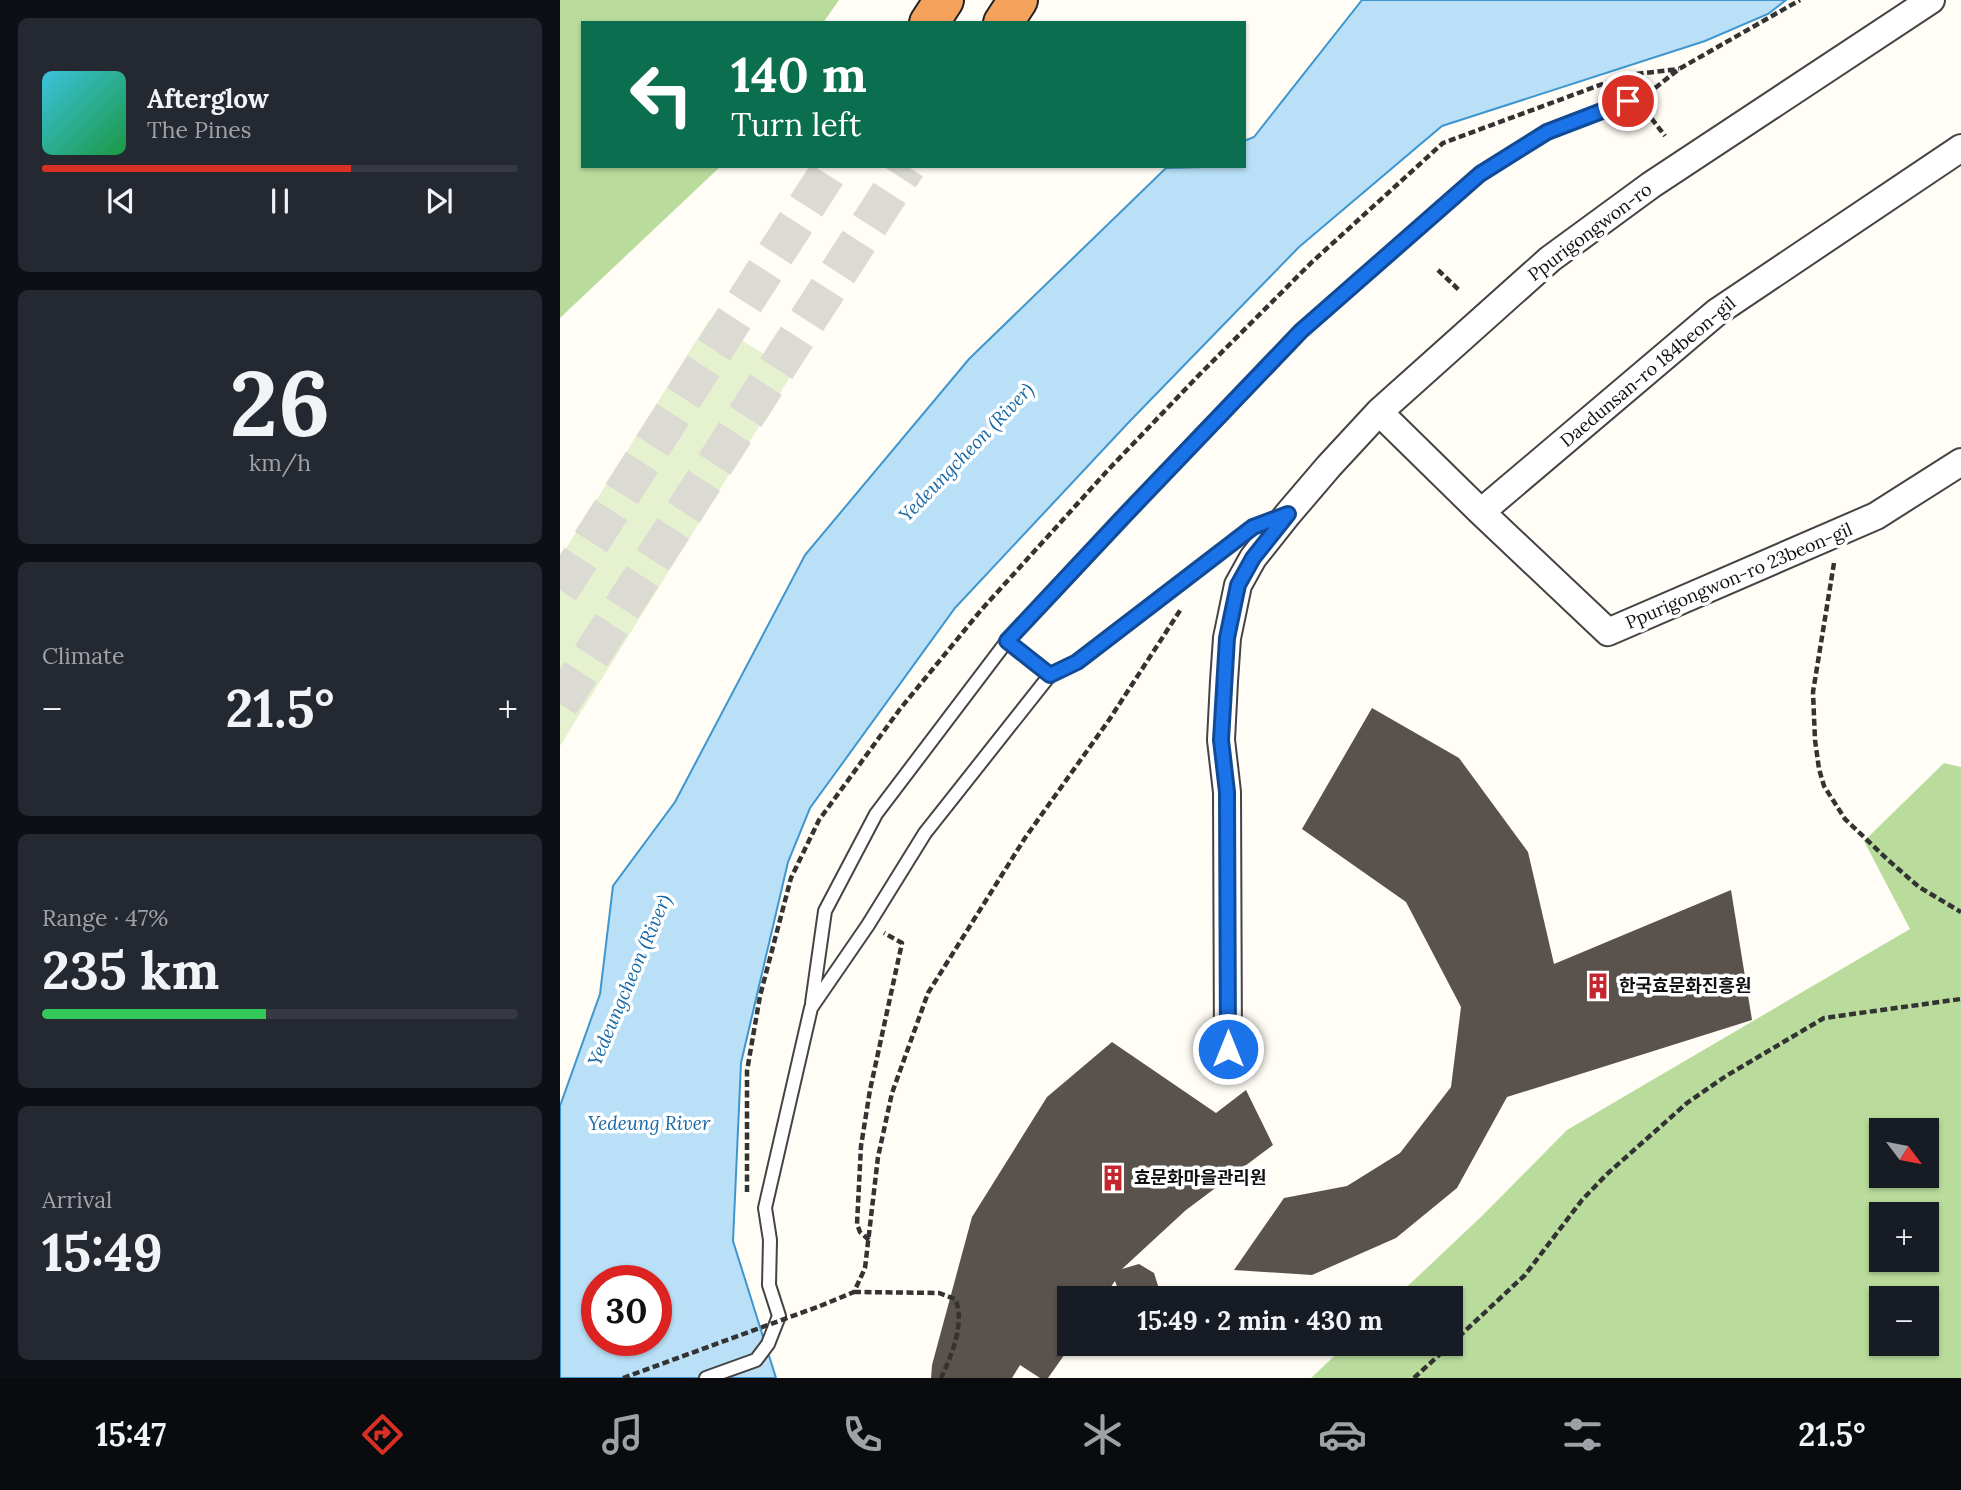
<!DOCTYPE html>
<html lang="en">
<head>
<meta charset="utf-8">
<style>
	:root { --surface:#171b24; --page:#242831; --text:#f1f3f6; --muted:#9ea1a6; --line:#363941; --accent:#d93025 }
	body { margin:0; font-family:Lora,"Noto Sans KR",serif; background:var(--page); color:var(--text); height:100vh; display:flex; flex-direction:column; font-size:26px; white-space:nowrap }
	* { box-sizing:border-box; margin:0 }
	p { font-size:23px; color:var(--muted) }
	.icon { flex:none; width:38px; height:38px; fill:none; stroke:currentColor; stroke-width:2; stroke-linecap:round; stroke-linejoin:round }
	.map { position:relative; flex:1; overflow:hidden }
	.details { display:flex; flex-direction:column; gap:18px; padding:18px; background:#0d0f14; width:560px }
	.details>* { flex:none }
	.banner { position:absolute; left:21px; top:21px; width:665px; height:147px; border-radius:0px; box-shadow:0 2px 5px #0004; background:#0b6e4f; color:#fff; overflow:hidden }
	.needle { width:46px; rotate:122deg }
	.fabs { position:absolute; left:1309px; top:1118px; display:grid; gap:14px }
	.fabs a { display:grid; place-items:center; width:70px; height:70px; border-radius:0px; background:var(--surface); box-shadow:0 2px 5px #0004; font-size:35px }
	.speed { position:absolute; left:21px; top:1265px; display:flex; gap:14px; font-size:35px; font-weight:700; text-align:center }
	.speed>* { display:grid; place-content:center; width:91px; height:91px; border-radius:50%; background:var(--surface); box-shadow:0 2px 5px #0004; line-height:1 }
	.speed .limit { border:10px solid #d22; background:#fff; color:#111 }
	.pin { position:absolute; display:grid; place-items:center; width:60px; height:60px; color:#fff; margin:-30px; border:4px solid #fff; border-radius:50%; box-shadow:0 2px 7px #0007 }
	.me { position:absolute; width:77px; margin:-38px; rotate:0deg; stroke-linejoin:round; filter:drop-shadow(0 0 5px #0008) }
	.turn { display:flex; align-items:center; gap:24px; height:147px; padding:0 35px; font-size:32px }
	.turn .icon { width:91px; height:91px; stroke-width:2.5 }
	.turn b { display:block; font-size:49px; line-height:60px }
	.big { font-size:52px; font-weight:800; line-height:1.1 }
	.details .widget { flex:1; display:flex; flex-direction:column; justify-content:center; gap:10px; min-width:0; padding:0 24px; border-radius:10px; background:var(--page) }
	.details .dial { align-items:center; gap:0 }
	.dial b { font-size:91px; line-height:1 }
	.song { display:flex; align-items:center; gap:21px }
	.cover { width:84px; height:84px; border-radius:10px; background:linear-gradient(135deg,hsl(190 70% 55%),hsl(140 70% 35%)) }
	.played { height:7px; border-radius:4px; background:linear-gradient(90deg,var(--accent) 65%,var(--line) 65%) }
	.keys { display:flex; justify-content:space-around; direction:ltr }
	.heat { display:flex; justify-content:space-between; align-items:center; font-size:38px; direction:ltr }
	.charge { height:10px; border-radius:5px; background:linear-gradient(90deg,#34c759 47%,var(--line) 0) }
	.trip { position:absolute; left:497px; top:1286px; width:406px; height:70px; border-radius:0px; background:var(--surface); box-shadow:0 2px 5px #0004; font-weight:800; line-height:70px; text-align:center }
	.tab-bar { display:flex; height:112px; justify-content:space-around; align-items:center; background:#090b0e; color:var(--muted) }
	.tab-bar .icon { width:49px; height:49px }
	.tab-bar .on { color:var(--accent) }
	.tab-bar b { font-size:32px; color:var(--text) }
	main { display:flex; flex:1; min-height:0 }
	.map>svg:first-child { display:block }
	.forest { fill:#b9dc9c; fill-rule:evenodd }
	.pitch { fill:#e6f2cf }
	.water { fill:#b9e0f7; stroke:#3f96cf; stroke-width:2; fill-rule:evenodd }
	.building { fill:#5a524d }
	.lines { fill:none; stroke-linecap:round; stroke-linejoin:round }
	.highway-tunnel { stroke:#dbdad3; stroke-width:38; stroke-dasharray:38 19; stroke-linecap:butt }
	.lane-casing { stroke:#444; stroke-width:16 }
	.street-casing { stroke:#444; stroke-width:30 }
	.highway-casing { stroke:#222; stroke-width:42 }
	.path { stroke:#333; stroke-width:4.5; stroke-dasharray:7 3.5; stroke-linecap:butt }
	.lane { stroke:#fff; stroke-width:12 }
	.street { stroke:#fff; stroke-width:26 }
	.highway { stroke:#f5a25d; stroke-width:38 }
	.path-bridge { stroke:#333; stroke-width:4.5; stroke-dasharray:7 3.5; stroke-linecap:butt }
	.route-casing { stroke:#114b97; stroke-width:18 }
	.route { stroke:#1a73e8; stroke-width:12 }
	.labels { text-anchor:middle; stroke-width:7; stroke-linejoin:round; paint-order:stroke }
	.street-label { font-size:18px; fill:#111; stroke:#fff }
	.poi-label { font-size:18px; font-weight:bold; fill:#111; stroke:#fff; text-anchor:start }
	.water-label { font-size:19px; font-style:italic; fill:#1768a6; stroke:#fff }
</style>
</head>
<body>
<main>
<section class="details">
<div class="widget">
<div class="song"><i class="cover"></i><div><b>Afterglow</b><p>The Pines</p></div></div>
<div class="played"></div>
<div class="keys"><svg class="icon" aria-label="previous" viewBox="0 0 24 24"><path d="M18 5L8 12l10 7zM5 5v14"/></svg><svg class="icon" aria-label="pause" viewBox="0 0 24 24"><path d="M8 5v14M16 5v14"/></svg><svg class="icon" aria-label="next" viewBox="0 0 24 24"><path d="M6 5l10 7-10 7zM19 5v14"/></svg></div>
</div>
<div class="widget dial"><b>26</b><p>km/h</p></div>
<div class="widget"><p>Climate</p>
<div class="heat"><a>−</a><b class="big">21.5°</b><a>+</a></div>
</div>
<div class="widget"><p>Range · 47%</p><b class="big">235 km</b><div class="charge"></div></div>
<div class="widget"><p>Arrival</p><b class="big">15:49</b></div>
</section>
<div class="map">
<svg width="1401" height="1378" viewBox="0 0 1401 1378">
	<rect width="100%" height="100%" fill="#fffdf5"/>
	<path class="forest" d="M0 0H279L263 23H23V166H161L0 318Z
		M1384 763 1401 767V1378H751L787 1344H891V1298H835L923 1215 1007 1130 1350 929 1304 841ZM1321 1130H1367V1176H1321ZM1321 1214H1367V1260H1321ZM1321 1298H1367V1344H1321Z"/>
	<path class="pitch" d="M149 320 233 372 0 746V558Z"/>
	<path class="water" d="M802 0H1226L1208 14 1145 41 882 126 739 247 569 422 395 608 250 808 228 862 181 1063 173 1241 216 1378H0V1106L40 994 53 886 115 802 245 555 409 359 606 168 684 166V141L694 137ZM37 1281H96V1340H37Z"/>
	<path class="building" d="M812 708 899 758 968 852 994 964 1171 890 1192 1020 947 1097 897 1188 836 1238 752 1275 674 1270 724 1198 787 1186 840 1153 891 1087 901 1007 846 902 742 829Z
		M552 1042 656 1113 686 1090 713 1145 626 1210 562 1269 579 1264 594 1273 600 1292 594 1298H561L555 1281 543 1298H509V1344H512L488 1378H480L460 1365 452 1378H371L372 1365 412 1217 487 1097Z"/>
	<g class="lines">
		<path class="highway-tunnel" d="M0 590 272 166
			M0 704 347 166"/>
		<g class="lane-casing">
			<path id="lane" d="M718 517 693 527 517 662 490 675 447 641 565 515 741 331 920 174 987 132 1068 101
				M252 1003 265 911 316 814 447 641
				M146 1378 196 1360 208 1344 219 1316 209 1285 210 1240 205 1208 251 1008 308 925 365 833 490 675"/>
		</g>
		<g class="street-casing">
			<path id="street" d="M819 412 921 512 1048 632 1316 516 1401 462
				M921 512 1157 312 1401 148
				M668 1049 667 792 661 740 664 681 667 638 678 585 693 558 728 514 769 466 819 412 990 259 1091 185 1371 0"/>
		</g>
		<g class="highway-casing">
			<path id="highway" d="M369 23 384 0
				M443 23 458 0"/>
		</g>
		<path class="path" d="M1095 88 1119 69 1240 0
			M1085 110 1105 136
			M878 270 900 291
			M1274 563 1253 692 1255 740 1259 769 1264 786 1285 819 1328 860 1359 887 1401 912
			M187 1192V1071L200 996 231 878 259 820 340 709 422 609 548 470 639 375 752 262 883 143 1067 75 1119 69
			M309 1240 300 1232 297 1224 301 1146 310 1090 342 943 324 933
			M294 1292 379 1293 395 1299C406 1321 391 1357 381 1378
			M260 1306 294 1292 305 1268 318 1157 332 1093 368 993 465 838 549 720 621 609
			M891 1344 965 1275 1022 1200 1047 1174 1127 1103 1166 1076 1264 1018 1401 999
			M854 1378 891 1344"/>
		<use href="#lane" class="lane"/>
		<use href="#street" class="street"/>
		<use href="#highway" class="highway"/>
		<path class="path-bridge" d="M63 1378 260 1306"/>
	</g>
	<g class="lines">
		<g class="route-casing">
			<path id="route" d="M668 1049 667 792 661 740 667 638 678 585 693 558 728 514 693 527 517 662 490 675 447 641 565 515 741 331 920 174 987 132 1068 101"/>
		</g>
		<use href="#route" class="route"/>
	</g>
	<defs>
		<g id="building-bare" transform="scale(2.1)"><path d="M-4-6H4V6H1V3H-1V6H-4ZM-2.5-4.3h1.7v1.8h-1.7ZM.8-4.3h1.7v1.8H.8ZM-2.5-1h1.7V.8h-1.7ZM.8-1h1.7V.8H.8Z" fill="#c4262e" stroke="#fff" stroke-width="2.5" paint-order="stroke"/></g>
	</defs>
	<g fill-rule="evenodd">
		<use href="#building-bare" x="1038" y="986"/>
		<use href="#building-bare" x="553" y="1178"/>
	</g>
	<g class="labels">
		<g class="street-label">
			<text transform="translate(1030 232) rotate(-37)" y="6">Ppurigongwon-ro</text>
			<text transform="translate(1088 372) rotate(-40)" y="6">Daedunsan-ro 184beon-gil</text>
			<text transform="translate(1179 576) rotate(-23)" y="6">Ppurigongwon-ro 23beon-gil</text>
		</g>
		<g class="poi-label">
			<text x="1059" y="992">한국효문화진흥원</text>
			<text x="574" y="1184">효문화마을관리원</text>
		</g>
		<g class="water-label">
			<text transform="translate(406 452) rotate(-46)" y="7">Yedeungcheon (River)</text>
			<text transform="translate(69 980) rotate(-67)" y="7">Yedeungcheon (River)</text>
			<text x="89" y="1130">Yedeung River</text>
		</g>
	</g>
</svg>
<div class="fabs">
<a><svg class="needle" viewBox="-14 -14 28 28"><path d="M0-13l5 13h-10z" fill="#e53935"/><path d="M0 13l5-13h-10z" fill="#9ea1a6"/></svg></a>
<a>+</a>
<a>−</a>
</div>
<div class="speed"><div class="limit">30</div></div>
<div class="pin" style="left:1068px;top:101px;background:#d93025"><svg class="icon" aria-label="arrive" viewBox="0 0 24 24"><path d="M6 21V4h12l-3 4 3 4H6"/></svg></div>
<svg class="me" style="left:668px;top:1049px" viewBox="-20 -20 40 40"><circle r="17" fill="#1a73e8" stroke="#fff" stroke-width="3"/><path d="M0-11L8 9 0 5-8 9z" fill="#fff"/></svg>
<div class="trip">15:49 · 2 min · 430 m</div>
<div class="banner">
<div class="turn"><svg class="icon" aria-label="left" viewBox="0 0 24 24"><path d="M17 20v-9H6M10 6l-5 5 5 5"/></svg><div><b>140 m</b>Turn left</div></div>
</div>
</div>
</main>
<nav class="tab-bar">
<b>15:47</b>
<svg class="icon on" aria-label="directions" viewBox="0 0 24 24"><path d="M12 3l9 9-9 9-9-9zM9 14v-3h6M13 9l2 2-2 2"/></svg>
<svg class="icon" aria-label="music" viewBox="0 0 24 24"><path d="M9 18V5l10-2v13"/><circle cx="6" cy="18" r="3"/><circle cx="16" cy="16" r="3"/></svg>
<svg class="icon" aria-label="phone" viewBox="0 0 24 24"><path d="M5 4h4l2 5-3 2q2 4 5 5l2-3 5 2v4C11 20 4 13 5 4z"/></svg>
<svg class="icon" aria-label="climate" viewBox="0 0 24 24"><path d="M12 3v18M4 7l16 10M4 17L20 7"/></svg>
<svg class="icon" aria-label="car" viewBox="0 0 24 24"><path d="M5 17H2v-5l4-1 3-4h7l3 4 3 1v5h-3M9 17h6M6 11h13"/><circle cx="7" cy="17" r="2"/><circle cx="17" cy="17" r="2"/></svg>
<svg class="icon" aria-label="filters" viewBox="0 0 24 24"><path d="M4 7h16M4 17h16"/><circle cx="9" cy="7" r="2"/><circle cx="15" cy="17" r="2"/></svg>
<b>21.5°</b>
</nav>
</body>
</html>
